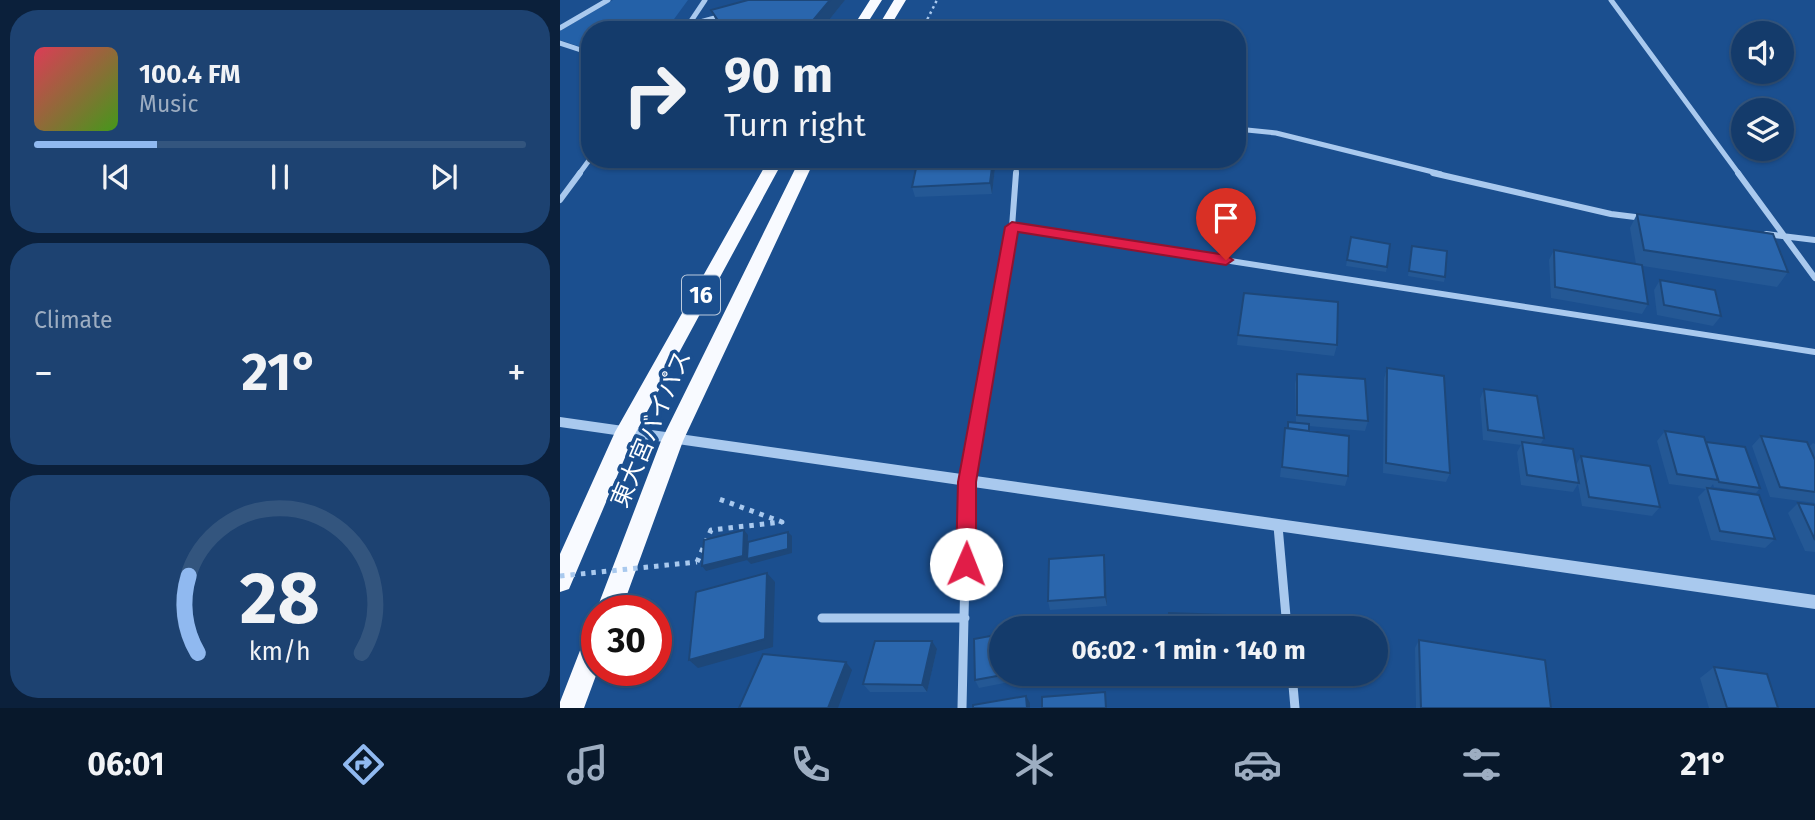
<!DOCTYPE html>
<html lang="en">
<head>
<meta charset="utf-8">
<style>
	:root { --surface:#143b6b; --page:#1d4271; --text:#f1f3f6; --muted:#9dadc1; --line:#33557e; --accent:#90b9f0 }
	body { margin:0; font-family:"Fira Sans","Noto Sans JP",sans-serif; background:var(--page); color:var(--text); height:100vh; display:flex; flex-direction:column; font-size:26px; white-space:nowrap }
	* { box-sizing:border-box; margin:0 }
	p { font-size:23px; color:var(--muted) }
	.icon { flex:none; width:38px; height:38px; fill:none; stroke:currentColor; stroke-width:2; stroke-linecap:round; stroke-linejoin:round }
	.map { position:relative; flex:1; overflow:hidden }
	.panel { display:flex; flex-direction:column; gap:10px; padding:10px; background:#0b203b; width:560px }
	.panel>* { flex:none }
	.banner { position:absolute; left:21px; top:21px; width:665px; height:147px; border-radius:28px; box-shadow:0 2px 5px #0004,0 0 0 2px var(--line); background:#143b6b; color:var(--text); overflow:hidden }
	.buttons { position:absolute; left:1171px; top:21px; display:grid; gap:14px }
	.buttons a { display:grid; place-items:center; width:63px; height:63px; border-radius:50%; background:var(--surface); box-shadow:0 2px 5px #0004,0 0 0 2px var(--line); font-size:35px }
	.speed { position:absolute; left:21px; top:595px; display:flex; gap:14px; font-size:35px; font-weight:700; text-align:center }
	.speed>* { display:grid; place-content:center; width:91px; height:91px; border-radius:50%; background:var(--surface); box-shadow:0 2px 5px #0004,0 0 0 2px var(--line); line-height:1 }
	.speed .limit { border:10px solid #d22; background:#fff; color:#111 }
	.pin { position:absolute; display:grid; place-items:center; width:60px; height:60px; color:#fff; margin:-72px -30px; border-radius:50% 50% 50% 0; rotate:-45deg; box-shadow:0 0 7px #0007 }
	.pin .icon { rotate:45deg }
	.me { position:absolute; width:77px; margin:-38px; rotate:1deg; stroke-linejoin:round; filter:drop-shadow(0 0 5px #0008) }
	.turn { display:flex; align-items:center; gap:24px; height:147px; padding:0 28px; font-size:32px }
	.turn .icon { width:91px; height:91px; stroke-width:2.5 }
	.turn b { display:block; font-size:49px; line-height:60px }
	.big { font-size:52px; font-weight:700; line-height:1.1 }
	.panel .widget { flex:1; display:flex; flex-direction:column; justify-content:center; gap:10px; min-width:0; padding:0 24px; border-radius:28px; background:var(--page) }
	.panel .dial { align-items:center; gap:0 }
	.dial svg { height:182px; overflow:visible; fill:none; stroke:var(--line); stroke-width:7; stroke-linecap:round; text-anchor:middle }
	.dial text { fill:var(--text); stroke:none }
	.song { display:flex; align-items:center; gap:21px }
	.cover { width:84px; height:84px; border-radius:10px; background:linear-gradient(135deg,hsl(350 70% 55%),hsl(100 70% 35%)) }
	.played { height:7px; border-radius:4px; background:linear-gradient(90deg,var(--accent) 25%,var(--line) 25%) }
	.keys { display:flex; justify-content:space-around; direction:ltr }
	.heat { display:flex; justify-content:space-between; align-items:center; font-size:38px; direction:ltr }
	.trip { position:absolute; left:429px; top:616px; width:399px; height:70px; border-radius:35px; background:var(--surface); box-shadow:0 2px 5px #0004,0 0 0 2px var(--line); font-weight:700; line-height:70px; text-align:center }
	.tab-bar { display:flex; height:112px; justify-content:space-around; align-items:center; background:#08182b; color:var(--muted) }
	.tab-bar .icon { width:49px; height:49px }
	.tab-bar .on { color:var(--accent) }
	.tab-bar b { font-size:32px; color:var(--text) }
	main { display:flex; flex:1; min-height:0 }
	.map>svg:first-child { display:block }
	.green { fill:#2461a8 }
	.lines { fill:none; stroke-linecap:round; stroke-linejoin:round }
	.path-far1 { stroke:#a9c9ee; stroke-width:2.5; stroke-dasharray:2.5 3.5; stroke-linecap:butt }
	.path { stroke:#a9c9ee; stroke-width:5; stroke-dasharray:4.5 6; stroke-linecap:butt }
	.minor-far2 { stroke:#a9c9ee; stroke-width:5 }
	.minor-far1 { stroke:#a9c9ee; stroke-width:6 }
	.minor { stroke:#a9c9ee; stroke-width:9 }
	.tertiary { fill:#a9c9ee; fill-rule:evenodd }
	.trunk { fill:#f8faff; fill-rule:evenodd }
	.path-bridge { stroke:#a9c9ee; stroke-width:5; stroke-dasharray:4.5 6; stroke-linecap:butt }
	.wall { fill:#245895 }
	.shaded-wall { fill:#1d4779 }
	.building { fill:#2a66ad; stroke:#1d4779; stroke-width:2 }
	.route { fill:#e11d48; stroke:#92132f; stroke-width:2 }
	.labels { text-anchor:middle; stroke-width:7; stroke-linejoin:round; paint-order:stroke }
	.shield { fill:#1b4f8f; stroke:#bbcadd; stroke-width:2 }
	.shield-label { font-size:23px; font-weight:bold; fill:#fff }
	.street-label { font-size:24px; fill:#fff; stroke:#1b4f8f }
</style>
</head>
<body>
<main>
<section class="panel">
<div class="widget">
<div class="song"><i class="cover"></i><div><b>100.4 FM</b><p>Music</p></div></div>
<div class="played"></div>
<div class="keys"><svg class="icon" aria-label="previous" viewBox="0 0 24 24"><path d="M18 5L8 12l10 7zM5 5v14"/></svg><svg class="icon" aria-label="pause" viewBox="0 0 24 24"><path d="M8 5v14M16 5v14"/></svg><svg class="icon" aria-label="next" viewBox="0 0 24 24"><path d="M6 5l10 7-10 7zM19 5v14"/></svg></div>
</div>
<div class="widget"><p>Climate</p>
<div class="heat"><a>−</a><b class="big">21°</b><a>+</a></div>
</div>
<div class="widget dial"><svg viewBox="0 0 100 80">
<path d="M14 69A42 42 0 1 1 86 69"/>
<path d="M14 69A42 42 0 0 1 10 35" stroke="#90b9f0"/>
<text x="50" y="56" font-size="32" font-weight="700">28</text>
<text x="50" y="72" font-size="11">km/h</text>
</svg></div>
</section>
<div class="map">
<svg width="1255" height="708" viewBox="0 0 1255 708">
	<rect width="100%" height="100%" fill="#1b4f8f"/>
	<path class="green" d="M53 0H128L106 30H30V50L0 40V31Z"/>
	<g class="lines">
		<path class="path-far1" d="M362 30 377 0"/>
		<path class="path" d="M137 562 151 530 222 522 159 499"/>
		<path class="minor-far2" d="M1051 0 1179 174
			M129 25 162 16
			M0 28 48 0
			M125 30 145 0
			M0 43 30 53
			M677 129 716 133 881 174
			M510 159 542 166 572 159
			M19 174 30 159
			M456 174 457 159"/>
		<path class="minor-far1" d="M873 173 1051 214 1083 218
			M1178 173 1255 278
			M0 200 20 173
			M452 227 1255 352
			M1206 234 1255 240
			M421 404 452 227 456 173"/>
		<path class="minor" d="M718 526 727 628
			M262 618H405
			M732 674 735 708
			M402 708 407 483 421 402"/>
		<path class="tertiary" d="M0 417 1255 595V609L0 427Z"/>
		<path class="trunk" d="M310 0H322L303 30H291Z
			M334 0H346L328 30H316Z
			M209 159H224L75 434 9 589 0 592V554L55 432Z
			M240 159H255L123 441 61 611H37V614L36 611 101 441Z
			M37 627 38 670 24 708H0V702L28 630Z"/>
		<path class="path-bridge" d="M0 576 137 562"/>
	</g>
	<path class="wall" d="M285 0 261 30H162L157 23 151 10Z
		M436 159 432 194 355 197 352 187Z
		M1077 214 1228 272 1217 287 1083 266 1088 304 1082 314 991 298 989 260 994 250 1076 264 1070 228Z
		M791 237 827 267 826 272 786 266Z
		M852 246 885 277 884 282 848 276Z
		M1100 280 1161 316 1153 326 1097 315 1094 290Z
		M678 335 777 345 774 356 677 345Z
		M827 368 890 473 886 482 823 473 824 379Z
		M737 374 808 421 805 431 749 426V431L788 476 785 486 720 477 725 428H727L736 423 735 384Z
		M924 389 984 438 980 445 1016 465 1021 456 1100 507 1092 516 1022 506 1018 484 1013 492 961 485 957 452 961 445 923 440 920 399Z
		M1105 431 1146 442 1200 488 1196 493 1154 487 1153 484 1150 488 1215 539 1205 548 1151 540 1138 497 1146 489 1109 484 1097 441Z
		M1201 436 1249 447 1253 443 1255 444V503L1210 497 1192 446Z
		M1238 503 1255 505V552L1245 551 1228 513Z
		M545 564 547 606 490 610 488 601Z
		M859 640 991 708H856L855 648Z
		M377 649 367 692H310L303 684Z
		M1154 667 1218 708H1149L1140 678Z
		M441 674H478L479 676 419 688 415 680Z
		M486 674H541L542 679 489 683Z
		M582 674 695 678 694 685 583 682Z"/>
	<path class="shaded-wall" d="M270 0H285L261 30H245Z
		M433 159H436L432 194 430 183Z
		M184 530 188 535 187 559 228 532 232 536V553L191 564 187 560 146 571 142 566Z
		M544 555 545 564 547 606 545 597Z
		M207 573 215 582 213 647 138 668 129 660Z
		M372 641 377 649 367 692 362 685Z
		M286 662 292 670 278 708H268Z
		M466 696 470 703V708H467Z"/>
	<path class="building" d="M188 0H270L245 30H175L159 22 151 10Z
		M358 159H433L430 183 352 187Z
		M1077 214 1213 234 1228 272 1084 250Z
		M791 237 830 244 827 267 787 260Z
		M852 246 887 251 885 277 849 271Z
		M994 250 1082 265 1088 304 995 287Z
		M1100 280 1155 290 1161 316 1104 305Z
		M684 293 778 302 777 345 678 335Z
		M827 368 884 376 890 473 826 463Z
		M737 374 805 379 808 421 737 415Z
		M924 389 977 396 984 438 928 430Z
		M728 422 749 424V431L728 428Z
		M725 428 789 436 788 476 722 467Z
		M1105 431 1144 437 1158 480 1117 474Z
		M1201 436 1247 442 1255 460V492L1220 487Z
		M962 442 1013 449 1019 483 967 475Z
		M1146 442 1185 447 1200 488 1159 482Z
		M1021 456 1090 466 1100 507 1029 497Z
		M1147 488 1199 495 1215 539 1160 531Z
		M1238 503 1255 505V540Z
		M184 530 183 556 142 566 144 540Z
		M228 532V549L187 559 188 542Z
		M544 555 545 597 488 601 489 559Z
		M207 573 205 639 129 660 136 592Z
		M609 613 693 616 694 628H608Z
		M539 622V628H488V625Z
		M441 634V674H448L415 680 414 639Z
		M859 640 985 660 991 708H861Z
		M315 641H372L362 685 303 684Z
		M203 654 286 662 268 708H179Z
		M1154 667 1207 674 1218 708H1167Z
		M486 674H509L486 676Z
		M582 674H695V678Z
		M545 692 546 708H482V697Z
		M466 696 467 708H413V705Z"/>
	<path class="route" d="M452 222 666 255 673 260 666 265 458 232 416 482V564L413 570 406 573 399 570 396 564 398 482 445 227Z"/>
	<g class="labels">
		<rect class="shield" x="122" y="275.5" width="38" height="39" rx="5"/>
		<g class="shield-label">
			<text x="141" y="303">16</text>
		</g>
		<g class="street-label">
			<text transform="translate(91 429) rotate(-67)" y="8">東大宮バイパス</text>
		</g>
	</g>
</svg>
<div class="buttons">
<a><svg class="icon" aria-label="sound" viewBox="0 0 24 24"><path d="M4 9h4l5-4v14l-5-4H4zM17 9q2 3 0 6"/></svg></a>
<a><svg class="icon" aria-label="layers" viewBox="0 0 24 24"><path d="M12 4l9 5-9 5-9-5zM3 14l9 5 9-5"/></svg></a>
</div>
<div class="speed"><div class="limit">30</div></div>
<div class="pin" style="left:666px;top:260px;background:#d93025"><svg class="icon" aria-label="arrive" viewBox="0 0 24 24"><path d="M6 21V4h12l-3 4 3 4H6"/></svg></div>
<svg class="me" style="left:406px;top:564px" viewBox="-20 -20 40 40"><circle r="19" fill="#fff"/><path d="M0-13L10 11 0 6-10 11z" fill="#e11d48"/></svg>
<div class="trip">06:02 · 1 min · 140 m</div>
<div class="banner">
<div class="turn"><svg class="icon" aria-label="right" viewBox="0 0 24 24"><path d="M7 20v-9h11M14 6l5 5-5 5"/></svg><div><b>90 m</b>Turn right</div></div>
</div>
</div>
</main>
<nav class="tab-bar">
<b>06:01</b>
<svg class="icon on" aria-label="directions" viewBox="0 0 24 24"><path d="M12 3l9 9-9 9-9-9zM9 14v-3h6M13 9l2 2-2 2"/></svg>
<svg class="icon" aria-label="music" viewBox="0 0 24 24"><path d="M9 18V5l10-2v13"/><circle cx="6" cy="18" r="3"/><circle cx="16" cy="16" r="3"/></svg>
<svg class="icon" aria-label="phone" viewBox="0 0 24 24"><path d="M5 4h4l2 5-3 2q2 4 5 5l2-3 5 2v4C11 20 4 13 5 4z"/></svg>
<svg class="icon" aria-label="climate" viewBox="0 0 24 24"><path d="M12 3v18M4 7l16 10M4 17L20 7"/></svg>
<svg class="icon" aria-label="car" viewBox="0 0 24 24"><path d="M5 17H2v-5l4-1 3-4h7l3 4 3 1v5h-3M9 17h6M6 11h13"/><circle cx="7" cy="17" r="2"/><circle cx="17" cy="17" r="2"/></svg>
<svg class="icon" aria-label="filters" viewBox="0 0 24 24"><path d="M4 7h16M4 17h16"/><circle cx="9" cy="7" r="2"/><circle cx="15" cy="17" r="2"/></svg>
<b>21°</b>
</nav>
</body>
</html>
